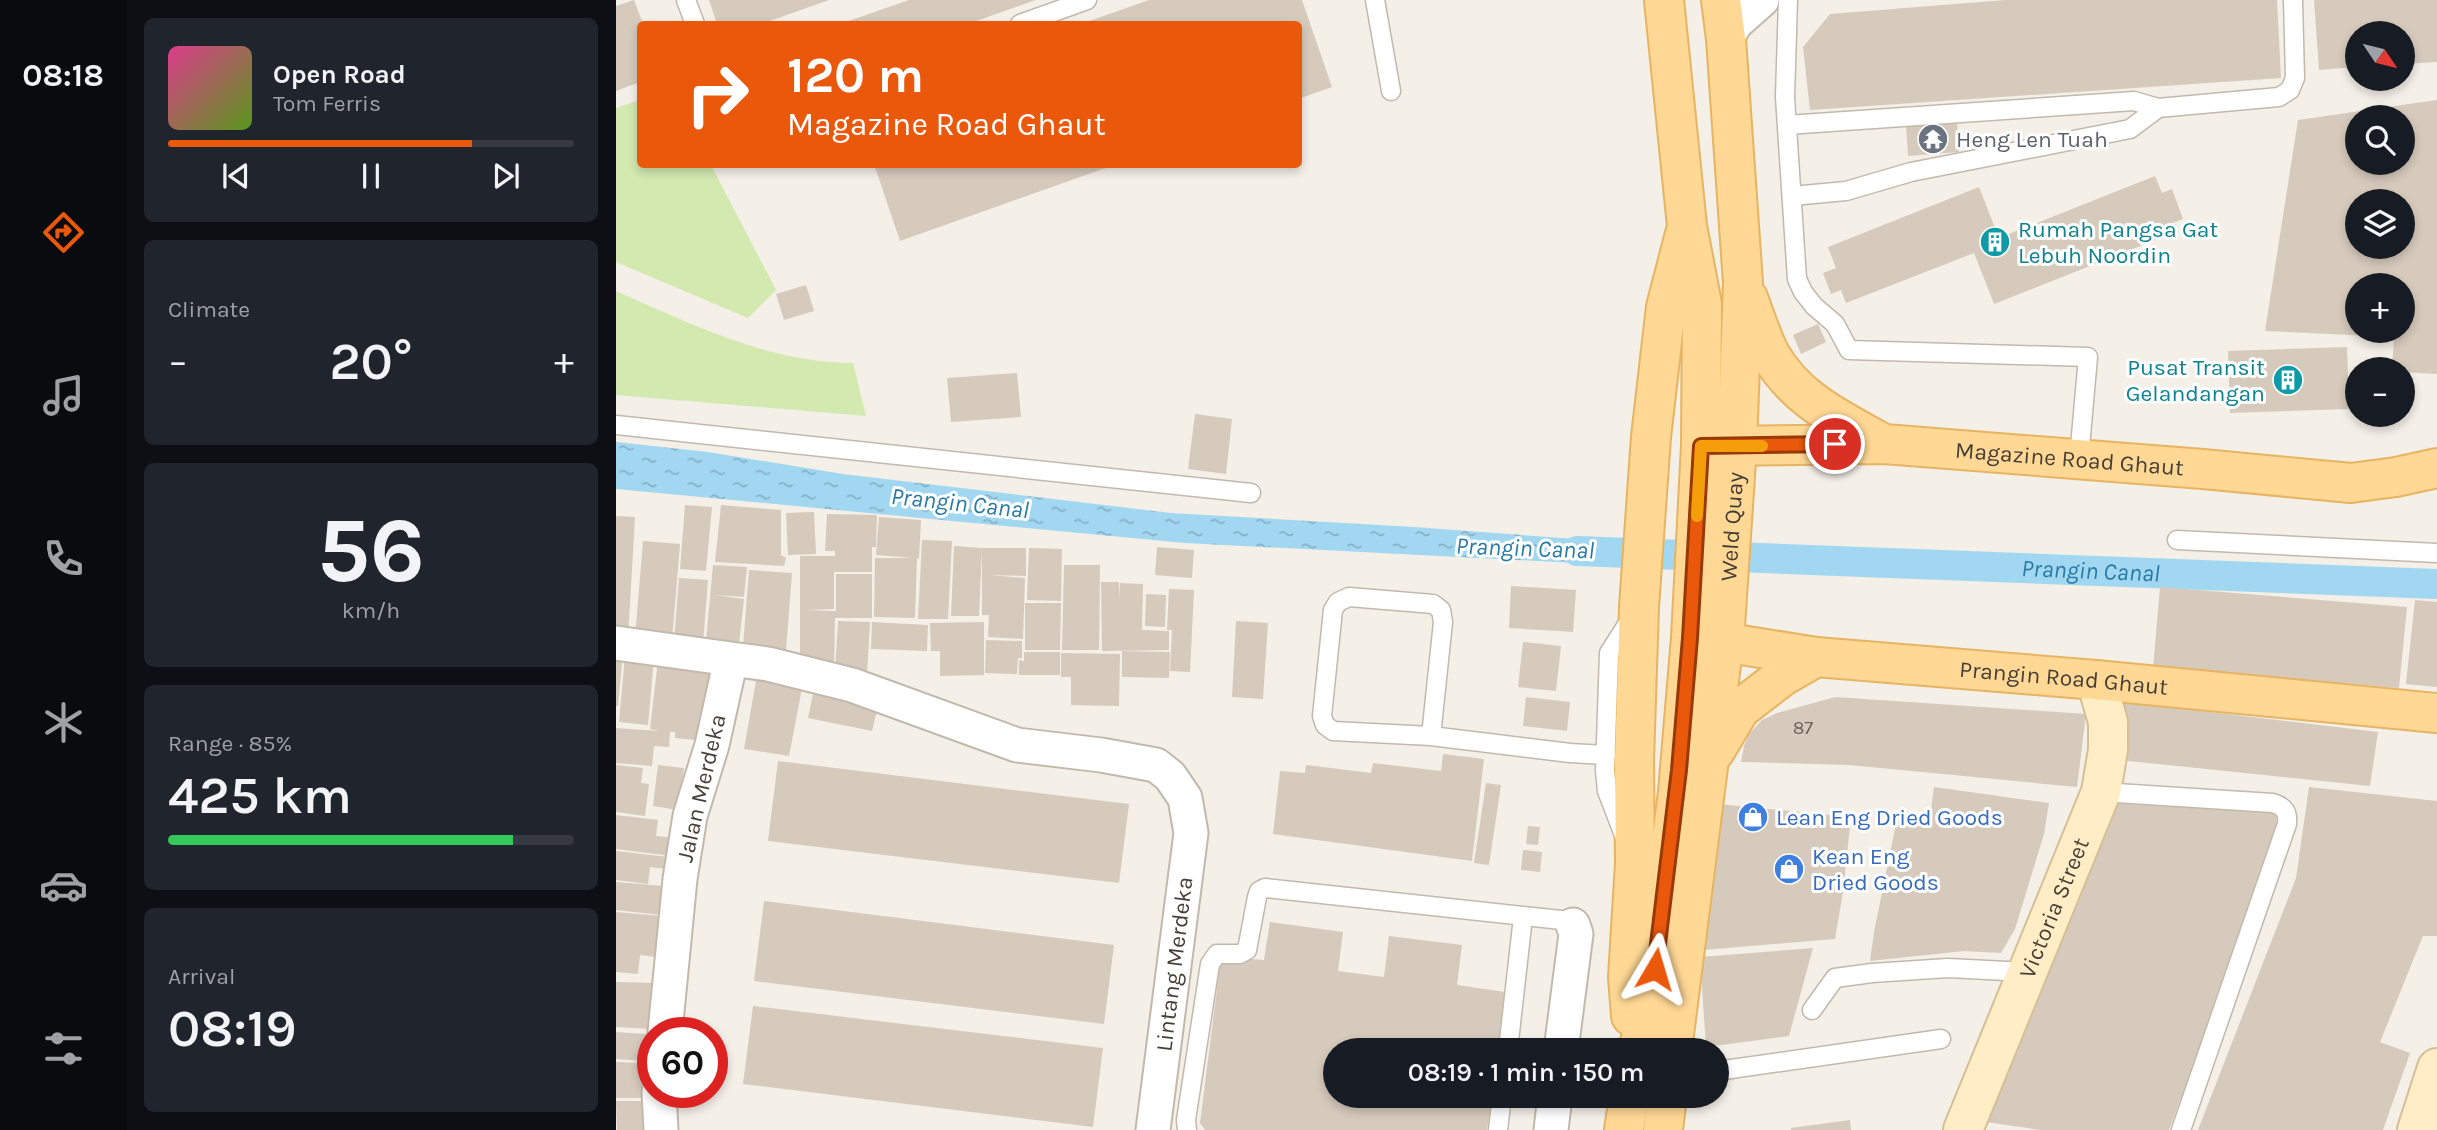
<!DOCTYPE html>
<html lang="en">
<head>
<meta charset="utf-8">
<style>
	:root { --surface:#171b24; --page:#20242c; --text:#f1f3f6; --muted:#9ea1a6; --line:#363941; --accent:#ea580c }
	body { margin:0; font-family:Karla,sans-serif; background:var(--page); color:var(--text); height:100vh; display:flex; flex-direction:column; font-size:26px; white-space:nowrap }
	* { box-sizing:border-box; margin:0 }
	p { font-size:23px; color:var(--muted) }
	.icon { flex:none; width:38px; height:38px; fill:none; stroke:currentColor; stroke-width:2; stroke-linecap:round; stroke-linejoin:round }
	.map { position:relative; flex:1; overflow:hidden }
	.drawer { display:flex; flex-direction:column; gap:18px; padding:18px; background:#0d0f14; width:490px }
	.drawer>* { flex:none }
	.top-card { position:absolute; left:21px; top:21px; width:665px; height:147px; border-radius:7px; box-shadow:0 4px 10px #0003; background:#ea580c; color:#fff; overflow:hidden }
	.needle { width:46px; rotate:125deg }
	.buttons { position:absolute; left:1729px; top:21px; display:grid; gap:14px }
	.buttons a { display:grid; place-items:center; width:70px; height:70px; border-radius:50%; background:var(--surface); box-shadow:0 4px 10px #0003; font-size:35px }
	.speed { position:absolute; left:21px; top:1017px; display:flex; gap:14px; font-size:35px; font-weight:700; text-align:center }
	.speed>* { display:grid; place-content:center; width:91px; height:91px; border-radius:50%; background:var(--surface); box-shadow:0 4px 10px #0003; line-height:1 }
	.speed .limit { border:10px solid #d22; background:#fff; color:#111 }
	.pin { position:absolute; display:grid; place-items:center; width:60px; height:60px; color:#fff; margin:-30px; border:4px solid #fff; border-radius:50%; box-shadow:0 2px 7px #0007 }
	.me { position:absolute; width:77px; margin:-38px; rotate:7deg; stroke-linejoin:round; filter:drop-shadow(0 0 5px #0008) }
	.turn { display:flex; align-items:center; gap:24px; height:147px; padding:0 35px; font-size:32px }
	.turn .icon { width:91px; height:91px; stroke-width:2.5 }
	.turn b { display:block; font-size:49px; line-height:60px }
	.big { font-size:52px; font-weight:600; line-height:1.1 }
	.drawer .widget { flex:1; display:flex; flex-direction:column; justify-content:center; gap:10px; min-width:0; padding:0 24px; border-radius:10px; background:var(--page) }
	.drawer .dial { align-items:center; gap:0 }
	.dial b { font-size:91px; line-height:1 }
	.song { display:flex; align-items:center; gap:21px }
	.cover { width:84px; height:84px; border-radius:10px; background:linear-gradient(135deg,hsl(330 70% 55%),hsl(90 70% 35%)) }
	.played { height:7px; border-radius:4px; background:linear-gradient(90deg,var(--accent) 75%,var(--line) 75%) }
	.keys { display:flex; justify-content:space-around; direction:ltr }
	.heat { display:flex; justify-content:space-between; align-items:center; font-size:38px; direction:ltr }
	.charge { height:10px; border-radius:5px; background:linear-gradient(90deg,#34c759 85%,var(--line) 0) }
	.trip { position:absolute; left:707px; top:1038px; width:406px; height:70px; border-radius:35px; background:var(--surface); box-shadow:0 4px 10px #0003; font-weight:600; line-height:70px; text-align:center }
	main { display:flex; flex:1; min-height:0 }
	.tabs { display:flex; flex-direction:column; width:126px; justify-content:space-around; align-items:center; background:#090b0e; color:var(--muted) }
	.tabs .icon { width:49px; height:49px }
	.tabs .current { color:var(--accent) }
	.tabs b { font-size:32px; color:var(--text) }
	.map>svg:first-child { display:block }
	.grass { fill:#d3e9af }
	.water { fill:url(#water-ripples) }
	.lines { fill:none; stroke-linecap:round; stroke-linejoin:round }
	.canal { stroke:#a2d7f2; stroke-width:30 }
	.building { fill:#d6cabc; fill-rule:evenodd }
	.lane-casing { stroke:#c2b9ac; stroke-width:21 }
	.street-casing { stroke:#c2b9ac; stroke-width:37 }
	.secondary-casing { stroke:#d5bf96; stroke-width:42 }
	.primary-casing { stroke:#e6b462; stroke-width:42 }
	.lane { stroke:#fff; stroke-width:18 }
	.street { stroke:#fff; stroke-width:33 }
	.secondary { stroke:#ffedc6; stroke-width:38 }
	.primary { stroke:#ffd895; stroke-width:38 }
	.route-casing { stroke:#983908; stroke-width:18 }
	.route { stroke:#ea580c; stroke-width:12 }
	.slow { stroke:#f59e0b; stroke-width:12 }
	.labels { text-anchor:middle; stroke-width:6; stroke-linejoin:round; paint-order:stroke }
	.number-label { font-size:19px; fill:#6b6258 }
	.worship-label { font-size:23px; fill:#5b616d; stroke:#fff; text-anchor:start }
	.culture-label { font-size:23px; fill:#0d838f; stroke:#fff; text-anchor:start }
	.street-label { font-size:23px; fill:#473f36; stroke:#fff }
	.shop-label { font-size:23px; fill:#366cbe; stroke:#fff; text-anchor:start }
	.water-label { font-size:24px; font-style:italic; fill:#297aa5; stroke:#fff }
</style>
</head>
<body>
<main>
<nav class="tabs">
<b>08:18</b>
<svg class="icon current" aria-label="directions" viewBox="0 0 24 24"><path d="M12 3l9 9-9 9-9-9zM9 14v-3h6M13 9l2 2-2 2"/></svg>
<svg class="icon" aria-label="music" viewBox="0 0 24 24"><path d="M9 18V5l10-2v13"/><circle cx="6" cy="18" r="3"/><circle cx="16" cy="16" r="3"/></svg>
<svg class="icon" aria-label="phone" viewBox="0 0 24 24"><path d="M5 4h4l2 5-3 2q2 4 5 5l2-3 5 2v4C11 20 4 13 5 4z"/></svg>
<svg class="icon" aria-label="climate" viewBox="0 0 24 24"><path d="M12 3v18M4 7l16 10M4 17L20 7"/></svg>
<svg class="icon" aria-label="car" viewBox="0 0 24 24"><path d="M5 17H2v-5l4-1 3-4h7l3 4 3 1v5h-3M9 17h6M6 11h13"/><circle cx="7" cy="17" r="2"/><circle cx="17" cy="17" r="2"/></svg>
<svg class="icon" aria-label="filters" viewBox="0 0 24 24"><path d="M4 7h16M4 17h16"/><circle cx="9" cy="7" r="2"/><circle cx="15" cy="17" r="2"/></svg>
</nav>
<section class="drawer">
<div class="widget">
<div class="song"><i class="cover"></i><div><b>Open Road</b><p>Tom Ferris</p></div></div>
<div class="played"></div>
<div class="keys"><svg class="icon" aria-label="previous" viewBox="0 0 24 24"><path d="M18 5L8 12l10 7zM5 5v14"/></svg><svg class="icon" aria-label="pause" viewBox="0 0 24 24"><path d="M8 5v14M16 5v14"/></svg><svg class="icon" aria-label="next" viewBox="0 0 24 24"><path d="M6 5l10 7-10 7zM19 5v14"/></svg></div>
</div>
<div class="widget"><p>Climate</p>
<div class="heat"><a>−</a><b class="big">20°</b><a>+</a></div>
</div>
<div class="widget dial"><b>56</b><p>km/h</p></div>
<div class="widget"><p>Range · 85%</p><b class="big">425 km</b><div class="charge"></div></div>
<div class="widget"><p>Arrival</p><b class="big">08:19</b></div>
</section>
<div class="map">
<svg width="1821" height="1130" viewBox="0 0 1821 1130">
	<defs>
		<pattern id="water-ripples" width="26" height="14" patternUnits="userSpaceOnUse" patternTransform="scale(1.75)"><rect width="26" height="14" fill="#a2d7f2"/><path d="M2 4q2-2 4 0t4 0M15 11q2-2 4 0t4 0" fill="none" stroke="#86b0c5"/></pattern>
	</defs>
	<rect width="100%" height="100%" fill="#f4efe7"/>
	<path class="grass" d="M24 100V164L95 165 160 290 132 318 0 262V108Z
		M0 291C75 324 153 363 237 363L250 416 0 395Z"/>
	<path class="water" d="M0 442 92 452 227 474 555 513 798 527 1000 542 999 565 569 543 0 489Z"/>
	<g class="lines">
		<path class="canal" id="s1" d="M961 551 1821 584"/>
	</g>
	<path class="building" d="M18 0 27 24H24V82L0 91V6Z
		M93 0H213L145 24H101Z
		M293 0H420L352 24H224Z
		M533 0H686L716 87 682 99V24H465Z
		M1389 0H1661L1665 78 1194 110 1187 47 1214 14Z
		M1698 0H1821V62L1787 64V33H1741V67L1703 70Z
		M1821 100V374L1787 372V369H1776L1778 337 1649 331 1682 120ZM1741 117H1787V163H1741ZM1741 201H1787V247H1741ZM1741 285H1787V331H1741Z
		M1341 122 1343 152 1292 156 1290 126Z
		M258 164H498V165L284 241Z
		M1539 176 1546 193 1556 189 1567 219 1554 224 1557 233 1378 304 1358 253 1230 303 1225 290 1215 294 1207 273 1220 268 1212 247 1363 187 1383 238Z
		M190 285 198 311 168 320 160 294Z
		M1202 324 1210 342 1185 354 1177 335Z
		M1731 347 1733 409 1614 413 1612 351Z
		M401 373 405 417 335 422 331 378Z
		M579 414 616 419 610 474 572 469Z
		M69 505 96 507 90 571 64 569Z
		M105 505 165 510V555L170 558 168 566 99 562Z
		M198 512 200 554 172 555 170 513Z
		M211 514 261 515 260 547H256V572H218V609L190 610 220 611V574H256V618H219L218 671 184 670V556H219V551H209Z
		M0 516 19 517 12 637 0 636Z
		M263 517 305 520 303 559 301 558 299 618 258 617 259 558H297L260 555Z
		M306 540 336 541 332 619H302Z
		M27 541 64 544 56 640 19 638Z
		M338 546 366 548 363 616H335Z
		M541 547 578 550 576 578 539 575Z
		M366 548H410V576L373 575 409 578 407 639 372 637 373 615H366Z
		M413 548 446 549 445 601 411 600Z
		M97 565 131 567 128 597 98 595 128 599 123 644 90 641Z
		M448 565H484L483 650H446Z
		M133 570 176 573 170 650 127 646Z
		M63 578 92 580 87 644 58 641Z
		M485 582H503V601L504 583 527 584 526 630 553 631V650L486 651Z
		M895 586 960 590 957 632 893 628Z
		M1544 587 1791 607 1783 688 1537 668Z
		M553 589 578 590 574 672 554 671 556 630H551Z
		M530 594 550 595 549 627 529 626Z
		M1799 600 1821 602V687L1790 684Z
		M409 603H445L444 650H409Z
		M222 621 254 622 251 675 219 674Z
		M620 621 652 623 647 699 616 697Z
		M256 622 312 625 311 651 255 649Z
		M368 622V675L324 676V651H315L314 623Z
		M370 640 406 641V658H402L401 674 369 673Z
		M907 642 945 646 940 691 902 687Z
		M506 651 554 652 553 678 506 677Z
		M0 652H7L2 706H0Z
		M408 652H444V675H403V660L408 661Z
		M445 653 504 654 503 706 455 705V677H445Z
		M9 655 38 658 32 725 3 722Z
		M42 660 88 666 87 673 99 674 91 741 59 738V732H54L53 747 38 746 36 766 0 763V728L43 731 34 729Z
		M141 675 187 683 173 756 128 749Z
		M198 689 263 702 256 731 192 718Z
		M910 697 954 702 951 731 907 726Z
		M1219 697 1470 714 1461 787 1233 765 1125 762 1128 746 1133 734 1146 720 1161 713Z
		M1509 702 1762 732 1754 786 1503 760Z
		M827 754 868 759 856 861 657 834 664 771 689 773 690 765 755 773 757 763 825 771Z
		M162 761 513 804 503 883 152 841Z
		M0 765 27 768 25 783 33 784 29 816 0 812Z
		M42 765 68 768 62 810 37 806Z
		M870 783 885 785 873 865 858 863Z
		M1318 787 1433 803 1428 834 1399 929 1385 953 1348 951 1254 961 1258 932 1282 814 1314 818Z
		M1693 787 1821 801V936H1807L1764 1042 1794 1053 1767 1130H1582L1680 878Z
		M1490 803 1661 810 1659 849 1553 1130H1424L1370 1122Z
		M1102 804 1235 817 1227 892 1219 939 1088 950Z
		M0 815 42 820 40 836 58 838 56 856 0 849Z
		M912 826 924 827 922 845 910 844Z
		M907 850 926 852 924 872 905 870Z
		M0 851 52 857 50 869 34 867 32 884 0 880Z
		M0 882 48 886 45 915 0 910Z
		M148 901 498 945 488 1024 138 981Z
		M0 912 45 916 40 957 24 955 22 974 0 972Z
		M654 922 727 932 722 971 768 977 773 936 846 945 841 985 889 992 882 1050H719V1096H876L871 1130H589L584 1123 605 957 648 960Z
		M1197 948 1173 1036 1090 1047 1084 957Z
		M0 982 38 983 35 1029 0 1027Z
		M137 1006 487 1048 477 1127 127 1084Z
		M0 1032 30 1034 29 1061 0 1059Z
		M0 1062 27 1063 25 1098H0Z
		M0 1101H29L30 1130H1Z
		M1234 1120 1235 1130H1175V1128Z"/>
	<g class="lines">
		<g class="lane-casing">
			<path id="lane" d="M70 0 79 24
				M759 0 775 91
				M1172 0 1169 97 1181 279 1187 292 1198 306 1219 324 1233 350 1472 357 1463 458
				M404 24 471 0
				M1171 125 1518 101 1542 108
				M1176 196 1230 191 1295 172 1514 129 1542 108 1663 97 1674 90 1679 78 1677 0
				M0 425 635 493
				M1561 540 1821 553
				M815 736 827 622 825 610 817 604 733 597 722 602 717 610 706 716 709 725 717 731 815 736 954 753 990 755
				M1485 792 1657 803C1669 807 1672 812 1671 824L1565 1130
				M1008 835 991 791 989 771 993 653 1016 617
				M1196 1010 1219 978 1256 973 1332 968 1410 972
				M892 1050 907 917
				M1101 1071 1325 1039
				M571 1130 570 1120 594 964 601 954H624L631 950 641 897 643 891 649 888 945 920 957 925
				M882 1130 886 1096"/>
		</g>
		<g class="street-casing">
			<path id="street" d="M1110 39 1120 23 1146 0
				M0 643 115 659 96 745 74 816 64 879 49 1032
				M115 659 152 664 236 685 401 745 485 755 540 765 554 776 569 798 575 833 537 1130
				M945 1050 960 934 957 925
				M43 1092 45 1130
				M935 1130 939 1096"/>
		</g>
		<g class="secondary-casing">
			<g id="secondary">
				<path id="s2" d="M1347 1130 1485 792 1492 750V722L1480 680"/>
				<path d="M1801 1130 1821 1068"/>
			</g>
		</g>
		<g class="primary-casing">
			<g id="primary">
				<path d="M1132 298C1139 316 1145 337 1154 354 1179 399 1223 419 1266 443"/>
				<path id="s3" d="M1094 446 1268 444 1587 469 1735 483 1780 477 1821 468"/>
				<path id="s4" d="M1082 638 1200 657 1480 680 1821 713"/>
				<path d="M1099 751 1124 709 1167 676 1200 657"/>
				<path d="M1015 1016 1012 977 1019 864 1018 760 1023 607 1035 437 1050 307 1069 234"/>
				<path d="M1022 1050 1036 994 1062 792 1075 638 1085 445 1086 304 1071 226 1048 0"/>
				<path id="s5" d="M1056 1050 1108 641 1121 446 1127 283 1110 39 1105 0"/>
				<path d="M1008 1130 1013 1096"/>
				<path d="M1047 1130 1051 1096"/>
			</g>
		</g>
		<use href="#lane" class="lane"/>
		<use href="#street" class="street"/>
		<use href="#secondary" class="secondary"/>
		<use href="#primary" class="primary"/>
	</g>
	<g class="lines">
		<g class="route-casing">
			<path id="route" d="M1039 969 1063 770 1074 638 1085 446 1219 444"/>
		</g>
		<use href="#route" class="route"/>
		<path class="slow" d="M1081 516 1085 446H1146"/>
	</g>
	<defs>
		<g id="temple-disc" transform="scale(1.575)"><circle r="9.5" fill="#6b7280" stroke="#fff"/><path d="M0-6L5-2H3V0L6.5 2.5H4V6H1.5V3h-3V6H-4V2.5H-6.5L-3 0V-2H-5Z" fill="#fff"/></g>
		<g id="building-disc" transform="scale(1.575)"><circle r="9.5" fill="#0f9aa8" stroke="#fff"/><path d="M-4-6H4V6H1V3H-1V6H-4ZM-2.5-4.3h1.7v1.8h-1.7ZM.8-4.3h1.7v1.8H.8ZM-2.5-1h1.7V.8h-1.7ZM.8-1h1.7V.8H.8Z" fill="#fff"/></g>
		<g id="shop-disc" transform="scale(1.575)"><circle r="9.5" fill="#3f7fe0" stroke="#fff"/><path d="M-5-2.5h2.3a2.7 3.5 0 0 1 5.4 0H5L5.5 6h-11ZM-1.5-2.5h3a1.5 2.3 0 0 0-3 0Z" fill="#fff"/></g>
	</defs>
	<g fill-rule="evenodd">
		<use href="#temple-disc" x="1317" y="139"/>
		<use href="#building-disc" x="1379" y="242"/>
		<use href="#building-disc" x="1672" y="380"/>
		<use href="#shop-disc" x="1137" y="817"/>
		<use href="#shop-disc" x="1173" y="869"/>
	</g>
	<g class="labels">
		<g class="number-label">
			<text x="1187" y="734">87</text>
		</g>
		<g class="worship-label">
			<text x="1340" y="147">Heng Len Tuah</text>
		</g>
		<g class="culture-label">
			<text x="1402" y="237">Rumah Pangsa Gat<tspan x="1402" dy="26">Lebuh Noordin</tspan></text>
			<text x="1649" y="375" text-anchor="end">Pusat Transit<tspan x="1649" dy="26">Gelandangan</tspan></text>
		</g>
		<g class="street-label">
			<text dy="8" stroke="none"><textPath href="#s3" startOffset="360">Magazine Road Ghaut</textPath></text>
			<text dy="8" stroke="none"><textPath href="#s5" startOffset="527">Weld Quay</textPath></text>
			<text dy="8" stroke="none"><textPath href="#s4" startOffset="368">Prangin Road Ghaut</textPath></text>
			<text transform="translate(85 788) rotate(-77)" y="8">Jalan Merdeka</text>
			<text dy="8" stroke="none"><textPath href="#s2" startOffset="240">Victoria Street</textPath></text>
			<text transform="translate(558 964) rotate(-83)" y="8">Lintang Merdeka</text>
		</g>
		<g class="shop-label">
			<text x="1160" y="825">Lean Eng Dried Goods</text>
			<text x="1196" y="864">Kean Eng<tspan x="1196" dy="26">Dried Goods</tspan></text>
		</g>
		<g class="water-label">
			<text transform="translate(344 503) rotate(6)" y="8">Prangin Canal</text>
			<text transform="translate(909 548) rotate(2)" y="8">Prangin Canal</text>
			<text dy="8" stroke="none"><textPath href="#s1" startOffset="514">Prangin Canal</textPath></text>
		</g>
	</g>
</svg>
<div class="buttons">
<a><svg class="needle" viewBox="-14 -14 28 28"><path d="M0-13l5 13h-10z" fill="#e53935"/><path d="M0 13l5-13h-10z" fill="#9ea1a6"/></svg></a>
<a><svg class="icon" aria-label="search" viewBox="0 0 24 24"><circle cx="10" cy="10" r="6"/><path d="M15 15l6 6"/></svg></a>
<a><svg class="icon" aria-label="layers" viewBox="0 0 24 24"><path d="M12 4l9 5-9 5-9-5zM3 14l9 5 9-5"/></svg></a>
<a>+</a>
<a>−</a>
</div>
<div class="speed"><div class="limit">60</div></div>
<div class="pin" style="left:1219px;top:444px;background:#d93025"><svg class="icon" aria-label="arrive" viewBox="0 0 24 24"><path d="M6 21V4h12l-3 4 3 4H6"/></svg></div>
<svg class="me" style="left:1039px;top:969px" viewBox="-20 -20 40 40"><path d="M0-17L14 15 0 8-14 15z" fill="#ea580c" stroke="#fff" stroke-width="4"/></svg>
<div class="trip">08:19 · 1 min · 150 m</div>
<div class="top-card">
<div class="turn"><svg class="icon" aria-label="right" viewBox="0 0 24 24"><path d="M7 20v-9h11M14 6l5 5-5 5"/></svg><div><b>120 m</b>Magazine Road Ghaut</div></div>
</div>
</div>
</main>
</body>
</html>
